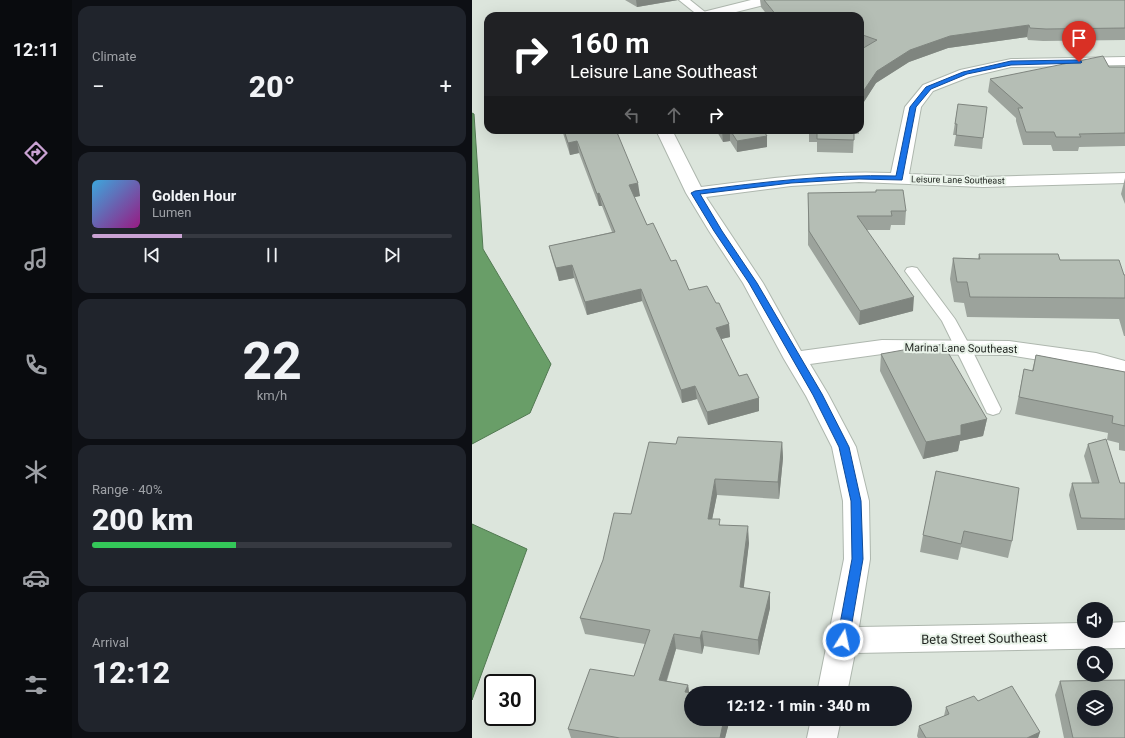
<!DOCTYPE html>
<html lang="en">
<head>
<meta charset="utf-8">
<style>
	:root { --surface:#171b24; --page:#20242c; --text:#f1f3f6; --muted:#9ea1a6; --line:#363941; --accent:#caa2d3 }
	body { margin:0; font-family:Roboto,sans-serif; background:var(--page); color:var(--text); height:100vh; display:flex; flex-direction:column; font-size:15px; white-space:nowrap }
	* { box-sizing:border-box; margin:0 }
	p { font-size:13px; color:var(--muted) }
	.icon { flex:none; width:22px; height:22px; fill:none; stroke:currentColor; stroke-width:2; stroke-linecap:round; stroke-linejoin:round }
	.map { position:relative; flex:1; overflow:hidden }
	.panel { display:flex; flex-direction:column; gap:6px; padding:6px; background:#0d0f14; width:400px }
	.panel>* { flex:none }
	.guide { position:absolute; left:12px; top:12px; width:380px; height:122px; border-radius:12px; box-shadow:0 4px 16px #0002; background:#202124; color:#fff; overflow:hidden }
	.fabs { position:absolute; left:605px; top:602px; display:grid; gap:8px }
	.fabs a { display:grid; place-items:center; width:36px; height:36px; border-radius:50%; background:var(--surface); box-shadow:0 4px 16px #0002; font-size:20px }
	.speed { position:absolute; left:12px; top:674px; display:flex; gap:8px; font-size:20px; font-weight:700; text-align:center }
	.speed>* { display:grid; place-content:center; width:52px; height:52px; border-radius:50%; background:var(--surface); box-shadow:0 4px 16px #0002; line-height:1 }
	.speed .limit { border:2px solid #111; border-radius:6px; background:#fff; color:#111 }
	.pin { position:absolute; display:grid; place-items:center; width:34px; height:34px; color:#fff; margin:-41px -17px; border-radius:50% 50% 50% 0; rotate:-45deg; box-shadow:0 0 4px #0007 }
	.pin .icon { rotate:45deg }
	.me { position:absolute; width:44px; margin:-22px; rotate:10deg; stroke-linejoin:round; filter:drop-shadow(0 0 3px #0008) }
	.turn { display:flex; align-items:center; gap:14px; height:84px; padding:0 20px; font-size:18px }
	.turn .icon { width:52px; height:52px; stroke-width:2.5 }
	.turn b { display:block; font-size:28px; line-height:34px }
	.lanes { display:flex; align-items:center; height:38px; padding:0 20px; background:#0003; justify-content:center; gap:20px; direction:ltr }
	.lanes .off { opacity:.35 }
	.big { font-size:30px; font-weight:800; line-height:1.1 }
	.panel .card { flex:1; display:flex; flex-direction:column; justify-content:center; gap:6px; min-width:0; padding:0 14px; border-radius:12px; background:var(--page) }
	.panel .dial { align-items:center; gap:0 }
	.dial b { font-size:52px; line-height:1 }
	.song { display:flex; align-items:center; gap:12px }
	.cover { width:48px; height:48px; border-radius:6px; background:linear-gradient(135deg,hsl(200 70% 55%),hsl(310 70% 35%)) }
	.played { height:4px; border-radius:2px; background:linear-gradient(90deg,var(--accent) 25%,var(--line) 25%) }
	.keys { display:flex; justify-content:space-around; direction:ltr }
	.heat { display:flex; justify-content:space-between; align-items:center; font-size:22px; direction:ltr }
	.charge { height:6px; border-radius:3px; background:linear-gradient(90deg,#34c759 40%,var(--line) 0) }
	.trip { position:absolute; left:212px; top:686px; width:228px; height:40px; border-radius:20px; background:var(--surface); box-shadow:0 4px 16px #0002; font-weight:800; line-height:40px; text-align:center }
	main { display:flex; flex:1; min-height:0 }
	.menu { display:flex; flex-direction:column; width:72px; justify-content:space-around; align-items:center; background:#090b0e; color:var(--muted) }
	.menu .icon { width:28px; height:28px }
	.menu .selected { color:var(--accent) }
	.menu b { font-size:18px; color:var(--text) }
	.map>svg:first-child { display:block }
	.water { fill:#699e68; stroke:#527952 }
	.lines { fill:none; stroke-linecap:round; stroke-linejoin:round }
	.lane-casing { stroke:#aeb7ae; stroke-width:2 }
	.street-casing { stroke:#aeb7ae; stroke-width:2 }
	.lane { fill:#fff; fill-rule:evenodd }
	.street { fill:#fff; fill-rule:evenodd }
	.wall { fill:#9ca39c }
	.shaded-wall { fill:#7f857f }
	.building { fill:#b5beb5; stroke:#7f857f; fill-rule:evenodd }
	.route { fill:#1a73e8; stroke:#114b97 }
	.labels { text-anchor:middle; stroke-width:4; stroke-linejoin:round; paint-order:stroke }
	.far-street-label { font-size:9px; fill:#1e221e; stroke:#e9f3e9 }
	.street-label { font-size:11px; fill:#1e221e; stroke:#e9f3e9 }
	.near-street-label { font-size:13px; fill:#1e221e; stroke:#e9f3e9 }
</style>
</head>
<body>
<main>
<nav class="menu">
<b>12:11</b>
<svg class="icon selected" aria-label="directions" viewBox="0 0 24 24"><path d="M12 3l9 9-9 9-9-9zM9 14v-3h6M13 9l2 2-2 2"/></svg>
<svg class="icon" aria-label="music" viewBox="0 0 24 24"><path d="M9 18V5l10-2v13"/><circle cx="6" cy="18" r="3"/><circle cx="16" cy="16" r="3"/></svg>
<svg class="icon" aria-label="phone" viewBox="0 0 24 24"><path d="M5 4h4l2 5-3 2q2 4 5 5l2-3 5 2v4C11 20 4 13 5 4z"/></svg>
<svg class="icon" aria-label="climate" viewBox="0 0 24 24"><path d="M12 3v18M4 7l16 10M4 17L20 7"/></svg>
<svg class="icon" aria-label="car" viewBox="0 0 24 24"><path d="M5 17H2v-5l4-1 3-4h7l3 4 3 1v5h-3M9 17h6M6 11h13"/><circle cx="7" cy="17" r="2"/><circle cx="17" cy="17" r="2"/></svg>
<svg class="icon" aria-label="filters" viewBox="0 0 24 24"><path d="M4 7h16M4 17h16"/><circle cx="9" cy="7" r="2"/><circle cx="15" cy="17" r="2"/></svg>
</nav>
<section class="panel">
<div class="card"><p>Climate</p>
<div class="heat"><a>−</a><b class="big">20°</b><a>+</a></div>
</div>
<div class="card">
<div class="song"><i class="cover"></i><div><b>Golden Hour</b><p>Lumen</p></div></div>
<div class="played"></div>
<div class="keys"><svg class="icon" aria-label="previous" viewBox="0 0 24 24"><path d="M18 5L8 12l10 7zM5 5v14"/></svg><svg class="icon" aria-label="pause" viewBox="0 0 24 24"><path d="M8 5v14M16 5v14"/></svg><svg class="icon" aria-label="next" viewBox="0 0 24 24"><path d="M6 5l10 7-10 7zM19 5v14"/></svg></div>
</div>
<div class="card dial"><b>22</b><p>km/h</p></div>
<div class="card"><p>Range · 40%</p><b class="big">200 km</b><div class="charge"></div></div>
<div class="card"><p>Arrival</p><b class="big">12:12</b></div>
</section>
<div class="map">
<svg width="653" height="738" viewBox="0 0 653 738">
	<rect width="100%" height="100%" fill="#dce5dc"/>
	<path class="water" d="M0 113 2 114 11 249 79 364 58 413 0 444Z
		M0 524 55 549 0 700Z"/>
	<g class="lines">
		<g class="lane-casing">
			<path id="lane" d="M207 0H218L238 16H227Z
				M440 267 445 268 483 319 499 348 529 409 527 413 521 415 515 413 470 321 433 271 435 268Z"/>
		</g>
		<g class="street-casing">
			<path id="street" d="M279 0H302L300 3 248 16H225L227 13Z
				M653 57V65L539 67 497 77 461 91 449 107 437 174 511 177 653 173V183L511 187 387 182 319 186 234 197 291 283 329 351 410 340 537 341 624 353 653 361V377L624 369 537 355 410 354 338 364 356 394 384 447 397 501 398 559 387 627 612 623V631H634V623L653 622V648L383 653 375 693H345L372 559 371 501 360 447 334 396 312 359 271 283 237 231 214 193 184 130H200L229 187C292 179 355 170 419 173L433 107 451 85 488 70 539 59Z
				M339 719H369L365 738H335Z"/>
		</g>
		<use href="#lane" class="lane"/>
		<use href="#street" class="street"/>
	</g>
	<path class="wall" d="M153 0H206L165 7Z
		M288 0H653V40L571 41 556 40 555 37 476 48 437 62 404 83 388 108V50L392 48 388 46V16H296L289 7Z
		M637 67H653V146L607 147 606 151H581L579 145H551L544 121V118L516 92 518 79Z
		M486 104 511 138 510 149 482 146 484 135H481Z
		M90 130H144L168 196 162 197 175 225 199 261 217 290 244 303 257 324 258 337 249 339 267 376 287 398V411L236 425 225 399 210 403 170 301 115 315 102 278 87 281 80 258 77 246 140 232 130 206H127L107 153 98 155Z
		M244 130H291L295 136V147L265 152 258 141 251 142Z
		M337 130H387V134H382L381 153 345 152V142H337Z
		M653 178V204L649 194Z
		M336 193 434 211 433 225H419L418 230H395L441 311 387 325 336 245Z
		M507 254 588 260 653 275V336H652L647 319 495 317 492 303 482 302 478 279 481 258 506 259Z
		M449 349 515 419 511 436 488 441 486 451 451 459 408 371 409 354Z
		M564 355 653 372V451L647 450V443L635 440 636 433 543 414 552 369 560 371Z
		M310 442 311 458 307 499 245 495 240 519 248 525 277 543 271 588 298 592V608L287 655 232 646 230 654 204 649 195 681 216 685 217 692 219 719H258L253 738H99L96 729 162 676 173 644 113 634 108 618 159 514 204 444Z
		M616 444 648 483H653V530H605L597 495 600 483H620L612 456Z
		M464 471 540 541 536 558 489 547 486 560 448 552 451 535Z
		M588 681 653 738H592L583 695Z
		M474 707 568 732 566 738H446L445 736 447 726 472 716Z"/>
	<path class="shaded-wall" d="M164 0H206L165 7Z
		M557 25 555 37 476 48 437 62 404 83 388 108V96L405 71 438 50 478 36Z
		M258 130V141L251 142 250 131Z
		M295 136V147L265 152V141Z
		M105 141 107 153 98 155 96 143Z
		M166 183 168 196 158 198 157 185Z
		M127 193 130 206H127L125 194Z
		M100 265 102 278 87 281 84 268Z
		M169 289 170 301 115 315 113 302Z
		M442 297 441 311 387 325 388 311Z
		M257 324 258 337 245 340 244 328Z
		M223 386 225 399 210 403 209 390Z
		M287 398V411L236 425 235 412Z
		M515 419 511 436 488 441 486 451 451 459 454 442 489 425Z
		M310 442 311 458 307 499 306 482Z
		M243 479 245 495 237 535 236 519Z
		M276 526 277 543 270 603 268 587Z
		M298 592V608L287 655 286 640Z
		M230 631 232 646 230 654 228 638Z
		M202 634 204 649 190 695 187 680Z
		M216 685 218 700 213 692Z
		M252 719H258L253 738H248Z
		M568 732 566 738H555Z"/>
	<path class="building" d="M292 0H653V28L574 29 558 28 557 25 478 36 438 50 405 71 388 96V50L405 40 388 34V16H305Z
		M631 56 637 67H653V133L607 134 609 137H584L582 132H554L546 108H551L518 79Z
		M486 104 515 107 511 138 484 135 485 124H483Z
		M92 130H144L166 183 157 185 175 225 181 223 199 261 204 260 217 290 235 286 244 303H247L257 324 244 328 267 376 275 374 287 398 235 412 223 386 209 390 169 289 113 302 100 265 84 268 77 246 143 232 127 193 125 194 105 141 96 143Z
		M258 130H291L295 136 265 141Z
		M345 130H382V140L345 139Z
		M404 190H431L434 211H419L420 216H385L442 297 388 311 337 231 336 193 404 192Z
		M507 254H586L588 260H647L652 275H653V298L498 297 495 282H485L481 258 508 259Z
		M471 344 515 419 489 425V435L454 442 409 354 448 347 449 349Z
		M564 355 653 372V426L640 423 641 416 547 397 552 369 561 371Z
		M206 437 310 442 306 482 243 479 236 519H248L247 525 276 526 268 587 298 592 286 640 230 631 228 638 202 634 187 680 216 685 213 692 221 693H219V719H252L248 738H148L96 729 118 669 162 676 178 630 108 618 131 560 142 513 159 514 177 442 204 444Z
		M634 439 648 483H653V519L609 518 600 483H627L616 444Z
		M464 471 547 488 540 541 492 531 489 544 451 535Z
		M653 680V738H601L588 681ZM612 697H634V719H612Z
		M540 686 568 732 555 738H454L447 726 477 714 474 707 502 696 506 701Z"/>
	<path class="route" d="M607 60 610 62 609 63 539 65 495 74 459 89 444 107 430 180 387 179 319 183 228 194 250 231 285 283 350 394 377 447 389 501 391 559 377 640 375 644 371 646 367 644 365 640 380 559 379 501 367 447 341 395 277 283 242 231 219 193 223 191C290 182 356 174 424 176L438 107 454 87 491 72 539 61Z"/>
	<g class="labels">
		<g class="far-street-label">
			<text transform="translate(486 180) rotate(1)" y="3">Leisure Lane Southeast</text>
		</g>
		<g class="street-label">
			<text transform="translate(489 348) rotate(1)" y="4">Marina Lane Southeast</text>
		</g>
		<g class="near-street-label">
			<text transform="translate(512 638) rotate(-1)" y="5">Beta Street Southeast</text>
		</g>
	</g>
</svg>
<div class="fabs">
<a><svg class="icon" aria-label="sound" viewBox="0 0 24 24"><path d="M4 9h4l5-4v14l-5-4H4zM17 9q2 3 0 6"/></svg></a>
<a><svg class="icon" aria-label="search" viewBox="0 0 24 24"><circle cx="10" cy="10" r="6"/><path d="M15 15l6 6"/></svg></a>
<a><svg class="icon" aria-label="layers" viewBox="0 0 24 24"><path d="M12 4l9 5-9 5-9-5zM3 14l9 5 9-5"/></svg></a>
</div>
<div class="speed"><div class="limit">30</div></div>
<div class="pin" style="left:607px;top:62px;background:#d93025"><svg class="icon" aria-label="arrive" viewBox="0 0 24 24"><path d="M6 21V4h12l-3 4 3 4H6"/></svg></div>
<svg class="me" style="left:371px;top:640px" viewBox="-20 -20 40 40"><circle r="17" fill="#1a73e8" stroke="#fff" stroke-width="3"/><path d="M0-11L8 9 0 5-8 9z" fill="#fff"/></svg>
<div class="trip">12:12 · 1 min · 340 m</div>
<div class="guide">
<div class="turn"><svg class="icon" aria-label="right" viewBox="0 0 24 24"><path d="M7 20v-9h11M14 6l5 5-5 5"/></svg><div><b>160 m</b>Leisure Lane Southeast</div></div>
<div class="lanes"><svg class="icon off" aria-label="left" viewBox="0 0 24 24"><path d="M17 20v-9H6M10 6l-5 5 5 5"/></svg><svg class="icon off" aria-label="ahead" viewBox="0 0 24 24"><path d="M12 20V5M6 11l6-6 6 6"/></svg><svg class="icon" aria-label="right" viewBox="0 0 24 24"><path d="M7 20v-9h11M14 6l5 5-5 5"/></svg></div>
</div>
</div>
</main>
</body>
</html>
